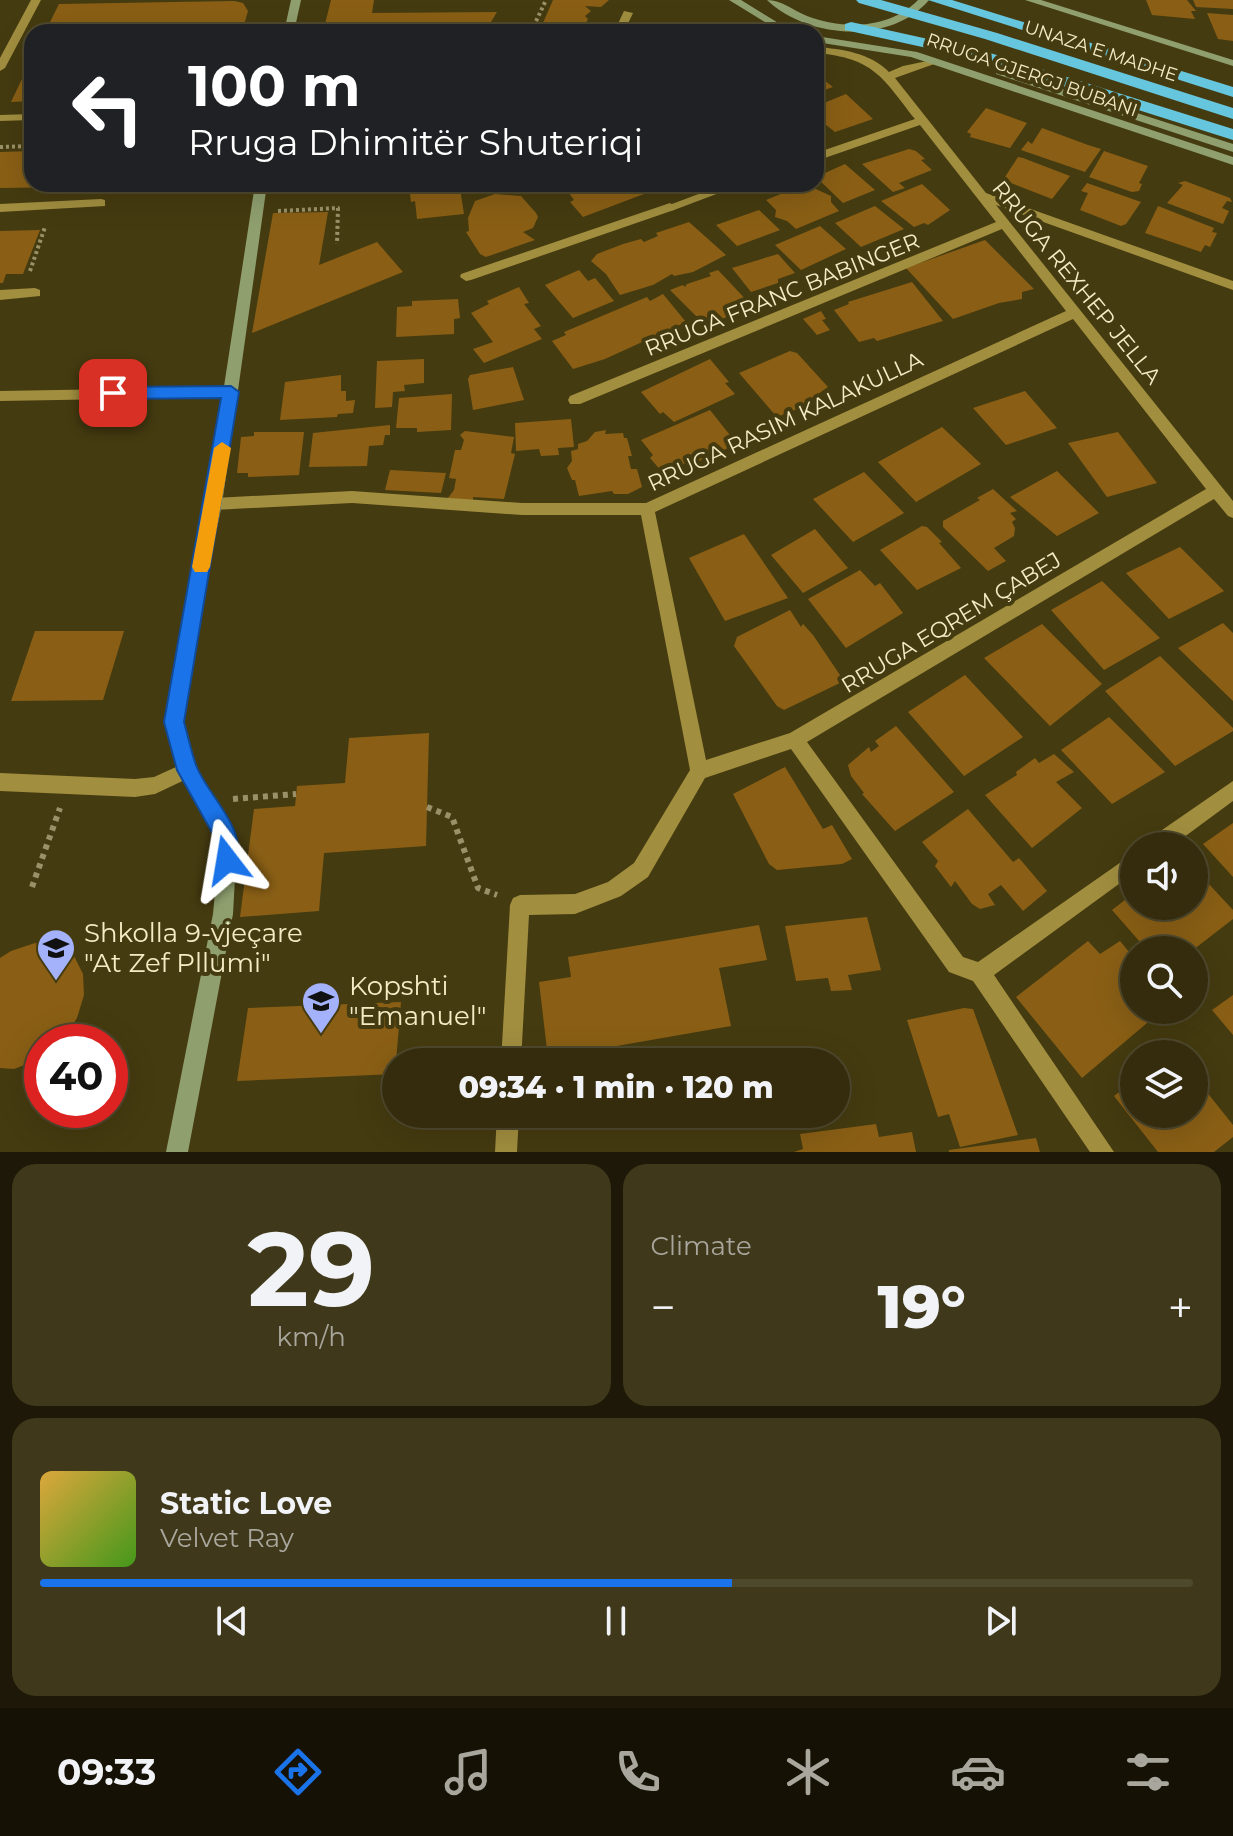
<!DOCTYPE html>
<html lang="en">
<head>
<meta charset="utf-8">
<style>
	:root { --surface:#342c0c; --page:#3f381a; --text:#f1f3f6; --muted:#a9a79d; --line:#4e482d; --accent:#1a73e8 }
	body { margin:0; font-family:Montserrat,sans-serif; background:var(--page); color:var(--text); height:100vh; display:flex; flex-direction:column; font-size:30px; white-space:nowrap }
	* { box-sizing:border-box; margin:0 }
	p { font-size:26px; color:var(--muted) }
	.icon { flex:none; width:44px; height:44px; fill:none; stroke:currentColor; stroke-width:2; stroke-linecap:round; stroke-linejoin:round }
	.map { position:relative; height:1152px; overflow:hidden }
	.details { display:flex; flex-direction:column; gap:12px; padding:12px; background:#1d1807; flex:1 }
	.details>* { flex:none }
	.guide { position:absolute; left:24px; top:24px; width:800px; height:168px; border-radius:24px; box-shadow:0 8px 32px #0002,0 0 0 2px var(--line); background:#202124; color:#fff; overflow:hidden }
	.buttons { position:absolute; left:1120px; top:832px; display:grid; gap:16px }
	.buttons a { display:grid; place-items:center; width:88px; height:88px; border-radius:50%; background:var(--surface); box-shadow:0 8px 32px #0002,0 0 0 2px var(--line); font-size:40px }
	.speed { position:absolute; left:24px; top:1024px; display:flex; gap:16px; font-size:40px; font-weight:700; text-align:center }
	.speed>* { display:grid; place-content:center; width:104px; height:104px; border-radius:50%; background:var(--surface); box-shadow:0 8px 32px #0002,0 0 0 2px var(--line); line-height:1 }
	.speed .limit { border:12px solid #d22; background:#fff; color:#111 }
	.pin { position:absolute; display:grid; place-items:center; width:68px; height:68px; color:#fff; margin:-34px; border-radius:16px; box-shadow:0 4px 12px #0006 }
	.me { position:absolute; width:88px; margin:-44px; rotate:346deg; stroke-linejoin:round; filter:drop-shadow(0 0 6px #0008) }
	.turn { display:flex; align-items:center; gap:28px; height:168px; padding:0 32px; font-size:36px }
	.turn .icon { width:104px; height:104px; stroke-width:2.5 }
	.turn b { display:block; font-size:56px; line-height:68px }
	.big { font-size:60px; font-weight:800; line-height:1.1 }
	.details .widget { flex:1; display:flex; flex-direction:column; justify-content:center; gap:12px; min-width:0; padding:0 28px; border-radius:24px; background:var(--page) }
	.details .dial { align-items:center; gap:0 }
	.dial b { font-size:104px; line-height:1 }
	.song { display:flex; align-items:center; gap:24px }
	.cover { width:96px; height:96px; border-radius:12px; background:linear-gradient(135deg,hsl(40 70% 55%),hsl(100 70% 35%)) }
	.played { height:8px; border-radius:4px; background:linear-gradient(90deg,var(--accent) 60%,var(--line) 60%) }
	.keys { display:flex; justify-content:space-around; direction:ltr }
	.heat { display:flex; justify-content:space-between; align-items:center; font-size:44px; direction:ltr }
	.details .tiles { flex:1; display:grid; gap:12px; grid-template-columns:1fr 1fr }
	.widget:last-child { grid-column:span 2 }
	.trip { position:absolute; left:382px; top:1048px; width:468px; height:80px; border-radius:40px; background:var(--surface); box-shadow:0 8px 32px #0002,0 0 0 2px var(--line); font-weight:800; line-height:80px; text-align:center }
	.tab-bar { display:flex; height:128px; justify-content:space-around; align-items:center; background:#151205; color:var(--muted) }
	.tab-bar .icon { width:56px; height:56px }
	.tab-bar .on { color:var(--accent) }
	.tab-bar b { font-size:36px; color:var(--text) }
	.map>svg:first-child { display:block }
	.building { fill:#8a5f15 }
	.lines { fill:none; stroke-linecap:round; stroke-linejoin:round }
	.path-far1 { stroke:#9b9168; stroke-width:4; stroke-dasharray:3 3; stroke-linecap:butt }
	.path { stroke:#9b9168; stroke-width:6; stroke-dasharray:5 5; stroke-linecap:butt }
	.lane { fill:#a18e3f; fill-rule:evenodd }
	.street { fill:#a18e3f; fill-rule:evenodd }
	.secondary { fill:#8f9f6e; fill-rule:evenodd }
	.highway { fill:#66c6dd; fill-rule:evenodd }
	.route { fill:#1a73e8; stroke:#114b97; stroke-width:2 }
	.slow { fill:#f59e0b }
	.labels { text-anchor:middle; stroke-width:8; stroke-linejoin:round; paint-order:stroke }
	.far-street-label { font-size:18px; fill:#f5ebc5; stroke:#453b10 }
	.street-label { font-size:22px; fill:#f5ebc5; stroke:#453b10 }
	.near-poi-label { font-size:26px; fill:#f5ebc5; stroke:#453b10; text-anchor:start }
</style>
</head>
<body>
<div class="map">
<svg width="1233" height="1152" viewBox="0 0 1233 1152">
	<rect width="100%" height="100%" fill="#453b10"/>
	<path class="building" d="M331 0H374L372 13 497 12 485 32H323Z
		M553 0H609L601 7 585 6 591 11 585 16 588 19 583 29 578 32H539Z
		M1146 0H1187L1196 11H1191L1195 19 1152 15Z
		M1193 0H1233V9L1196 7Z
		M234 1 243 3 248 11 242 32H184L185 29 45 32 59 4Z
		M1207 13 1233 15V41L1218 39Z
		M32 58V101L11 102Z
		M816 74 833 87 816 93Z
		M846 94 873 119 835 132 816 117V102L819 105Z
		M986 108 1027 123 1010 148 970 137 971 134 967 132Z
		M1042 128 1088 145 1101 149 1085 172 1021 150 1028 141 1032 144Z
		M909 149 916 151 925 159 921 160 932 170 899 183 905 188 893 192 862 164Z
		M32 151V184H72V187L0 188V152Z
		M1104 151 1148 166 1139 183 1142 184 1139 191 1132 192 1089 177Z
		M1018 157 1023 158 1070 176 1052 199 1003 180Z
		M845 164 875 190 843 203 816 177Z
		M1185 181 1230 198 1232 202 1227 201 1222 208 1229 211 1223 224 1167 203 1183 185 1178 183Z
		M1087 183 1141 202 1126 224 1121 226 1080 210 1088 193 1081 191Z
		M367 184H404V190H366Z
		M442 184 444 192 460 189 464 214 417 219 415 201 411 202 409 187Z
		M589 184H634L644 194 583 217 570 202 574 200 569 193Z
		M805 184 831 196V202L839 211 796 229 787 221 775 217 776 210 766 200Z
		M922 184 950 210 928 225 924 223 914 227 881 201Z
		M495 194 521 196 536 213 538 217 533 228 523 232 535 240 486 257 480 254 466 232 469 231 468 218 475 201Z
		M875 206 904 229 861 247 835 223Z
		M1158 206 1214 228 1212 232 1217 233 1210 247 1205 245 1201 252 1145 233Z
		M759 210 780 230 737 246 716 225Z
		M328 212 319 265 377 242 403 272 252 333 273 213Z
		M689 222 726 255 693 272 674 276 672 274 653 285 620 295 606 274 591 261 597 254 623 244 641 239 644 242 658 236 656 233Z
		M820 226 846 249 801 270 775 245Z
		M40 230 23 274H6L3 283H0V231Z
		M985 240 1034 289 1022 292V299L999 303 953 319 906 268Z
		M778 254 795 273 778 279V283L751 292 732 268Z
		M579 270 588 281 595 278 614 301 573 318 545 285Z
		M718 270 752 306 706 326 670 290 683 285 685 287 687 284 711 276 709 273Z
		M912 282 943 321 877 341 874 338 859 342 834 310 849 304 848 302Z
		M519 287 529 303 524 304 541 326 534 329 542 339 484 363 473 349 493 342 471 313 489 304 487 301Z
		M663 294 686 322 605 359 573 369 552 341 566 335 564 332 647 297 650 301Z
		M458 299 460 318 454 319V334L396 337 397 307 412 306V301Z
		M821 311 826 319 822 320 830 330 817 335 803 319Z
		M790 351 797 353 828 387 797 409 777 417 739 373Z
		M424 359V383L404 385 405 391 393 392 392 407 375 408 377 361Z
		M710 359 729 382 725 383 735 394 674 422 663 412 660 414 641 392Z
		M513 367 524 400 473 410 468 379 470 375Z
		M341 375V391H346V401L355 400 353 413 338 414 337 417 280 420 285 382Z
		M1025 391 1057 428 1006 445 973 408Z
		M452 394 451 430 417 432V428H396L399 398Z
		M710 410 737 444 690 465 688 462 663 473 650 458 653 455 641 440Z
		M571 419 574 447 558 448 559 455 541 456 539 449 516 451 515 423Z
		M390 425V435H385L383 445 369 446 367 466 309 467 313 433Z
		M942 427 981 464 916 502 878 462Z
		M606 430 605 434 623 433 624 438H627L632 456H628L631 469H637L642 487 628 494H614L612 491 579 496 575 480H572L567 468 572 461 571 451 578 449V444L587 441 595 432Z
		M465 431 514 437 511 453 515 454 504 499 473 497V501L448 498 454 490 456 479 449 478 455 450H461L464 440 460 435Z
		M254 432H304L299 475 248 477V473H237L241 437 254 436Z
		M1118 432 1157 483 1107 497 1068 443Z
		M390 470 446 473 441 493 385 490Z
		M1057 471 1099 513 1057 536 1010 497Z
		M864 472 904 513 853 542 813 499Z
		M993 489 1017 511 1010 513 1016 519 1012 522 1015 528 1014 536 994 548 1006 561 988 571 943 527V521L980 500 977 498Z
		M922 526 927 527 942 542 939 543 961 568 917 590 880 550Z
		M815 529 848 568 803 593 771 555Z
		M744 534 788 598 725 621 689 558Z
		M1180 547 1224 591 1169 619 1126 573Z
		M860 570 875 586 880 583 903 613 846 648 808 599Z
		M1102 581 1160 638 1104 670 1051 610Z
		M790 610 801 627 803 624 813 635 844 681 784 710 777 706 734 646 737 637Z
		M1223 623 1233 633V701L1178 648Z
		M1042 624 1102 684 1050 726 984 658Z
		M35 631H124L103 700 11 701Z
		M1160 656 1233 728V731L1175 766 1105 691Z
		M965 675 1023 737 964 776 908 712Z
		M1109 717 1165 772 1112 804 1061 750Z
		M896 726 954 792 895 831 862 794 864 793 851 776 848 765 869 747 871 752 879 746 875 741Z
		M429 733 426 846 324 853 319 911 240 917 254 809 295 806 297 786 345 783 349 738Z
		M1054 754 1074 772 1056 782 1082 808 1032 848 985 795 1017 775 1016 772 1035 758 1039 763Z
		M785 767 823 829 832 825 852 859 842 864 777 870 769 864 733 794Z
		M968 809 1013 862 1019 858 1047 891 1023 911 1001 885 988 894 995 905 980 909 972 904 955 881 951 887 935 866 938 861 922 842Z
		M1233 823V877L1203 844Z
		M1194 868 1233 910V919L1193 950H1147L1112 910 1134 893V906H1194Z
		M867 917 881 970 848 975 852 990 831 991 828 978 796 981 785 926Z
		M759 925 767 960 719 968 731 1026 548 1058 539 982 571 977 568 957Z
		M1088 941 1100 954 1120 941 1134 958V1010H1147L1153 1018 1082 1078 1016 997Z
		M35 943 58 946 74 956 83 974 84 995 77 1018 63 1040 42 1042 40 1059 14 1069 0 1068V958L11 951Z
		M1233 995V1035L1212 1010Z
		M401 1002 395 1074 237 1081 248 1008Z
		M964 1008 973 1009 1018 1135 960 1147 949 1114 938 1117 907 1020Z
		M1194 1076 1233 1125V1137L1214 1152H1158L1114 1096 1134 1081V1114H1194Z
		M876 1124 879 1137 912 1132 916 1152H794L803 1149 800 1134Z
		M1036 1138 1040 1152H949V1150Z"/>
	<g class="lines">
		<path class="path-far1" d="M531 32 546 0
			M0 147 32 146
			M278 211 338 208 337 244
			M30 271 45 227"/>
		<path class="path" d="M233 799 296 794
			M427 807 452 817 478 888 497 895
			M32 887 60 808"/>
		<path class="lane" d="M670 203 676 207 674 210 471 280 466 281 460 277 461 274Z
			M35 288 40 290V296L0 300V290Z"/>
		<path class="street" d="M31 0H41L5 68 0 71V58Z
			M624 11 633 13 624 32H614Z
			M816 47C843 49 870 53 889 72L903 66 937 59V63L895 78 986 193 1233 281V290L996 205 1233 501V518L1228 516 1214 499 807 742 963 957 978 962 1134 853V873L994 975 1114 1152H1090L973 981 949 972 791 749 705 778 648 877 621 896 575 914 529 915 521 1062H501L510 905 513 898 520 895 575 894 608 882 634 863 690 770 641 515H522L352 503 214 510 206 504 214 498 352 491 522 503H646L1066 311 1002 229 580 404H570L568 400 570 396 996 222 920 125 816 161V153L915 119C882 77 874 58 816 53ZM1073 319 1206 489 790 733 706 760 655 512Z
			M32 114V120L0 121V115Z
			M725 184H743L674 210 670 211 664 207Z
			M101 199 105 200V206L0 212V204Z
			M231 387 238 392 231 397 0 401V391Z
			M187 762 193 764 196 770 193 776 155 794 135 797 0 791V773L135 779 154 777Z
			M1233 781V801L1172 846H1147L1149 839Z
			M497 1114H519L517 1152H495Z"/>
		<path class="secondary" d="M291 0H301L294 32H284Z
			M729 0H741L793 32H781Z
			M767 0C782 0 792 10 807 16 844 30 890 29 918 0H929C891 45 808 39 767 0Z
			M1025 0H1041L1233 60V66Z
			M816 36 917 52 1233 157V165L911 57 816 42Z
			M996 70H1004L1233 144V152L996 74Z
			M255 184H267L222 504 199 615 183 722 195 767 234 834 236 860 233 914 188 1152H166L213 914 218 860 216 836 181 776 165 722 183 615 206 504Z"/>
		<path class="highway" d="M856 0H881L997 33 1233 108V119L985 39 859 3Z
			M928 0H952L1233 87V97Z
			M851 22 987 52 1233 129V140L977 59 845 30V24Z"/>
	</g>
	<path class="route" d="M231 386 239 392 184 722C188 736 191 751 196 765 208 797 251 831 235 868L227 871 220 868 214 836 177 770 164 722 221 398 113 399 105 393 113 387Z"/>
	<path class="slow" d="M222 442 231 448 210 567 207 572H195L192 567 214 448Z"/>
	<defs>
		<g id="school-pin" transform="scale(2)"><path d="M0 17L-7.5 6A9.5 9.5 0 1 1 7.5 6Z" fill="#a4b2fc" stroke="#453b10"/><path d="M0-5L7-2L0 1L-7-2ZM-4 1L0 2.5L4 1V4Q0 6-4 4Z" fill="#111"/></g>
	</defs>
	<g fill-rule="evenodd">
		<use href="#school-pin" x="56" y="948"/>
		<use href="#school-pin" x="321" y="1001"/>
	</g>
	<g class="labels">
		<g class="far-street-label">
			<text transform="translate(1101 51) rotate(18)" y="6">UNAZA E MADHE</text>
			<text transform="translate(1032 75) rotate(19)" y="6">RRUGA GJERGJ BUBANI</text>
		</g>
		<g class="street-label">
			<text transform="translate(1077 282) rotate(51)" y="8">RRUGA REXHEP JELLA</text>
			<text transform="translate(782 294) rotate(-22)" y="8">RRUGA FRANC BABINGER</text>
			<text transform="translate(785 421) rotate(-25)" y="8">RRUGA RASIM KALAKULLA</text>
			<text transform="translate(951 622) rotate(-31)" y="8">RRUGA EQREM ÇABEJ</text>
		</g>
		<g class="near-poi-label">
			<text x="84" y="942">Shkolla 9-vjeçare<tspan x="84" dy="30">"At Zef Pllumi"</tspan></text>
			<text x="349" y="995">Kopshti<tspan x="349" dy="30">"Emanuel"</tspan></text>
		</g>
	</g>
</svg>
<div class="buttons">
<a><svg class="icon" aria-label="sound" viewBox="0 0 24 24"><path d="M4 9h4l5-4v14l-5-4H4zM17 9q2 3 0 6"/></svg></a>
<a><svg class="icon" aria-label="search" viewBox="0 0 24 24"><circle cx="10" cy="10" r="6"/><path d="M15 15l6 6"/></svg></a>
<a><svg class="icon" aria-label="layers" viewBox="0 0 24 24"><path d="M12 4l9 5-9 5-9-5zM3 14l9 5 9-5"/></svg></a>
</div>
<div class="speed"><div class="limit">40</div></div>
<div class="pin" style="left:113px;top:393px;background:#d93025"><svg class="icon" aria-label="arrive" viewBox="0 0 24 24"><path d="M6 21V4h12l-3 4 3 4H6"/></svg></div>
<svg class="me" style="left:227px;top:860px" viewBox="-20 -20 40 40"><path d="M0-17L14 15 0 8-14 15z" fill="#1a73e8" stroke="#fff" stroke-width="4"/></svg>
<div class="trip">09:34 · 1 min · 120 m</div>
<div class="guide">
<div class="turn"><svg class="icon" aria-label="left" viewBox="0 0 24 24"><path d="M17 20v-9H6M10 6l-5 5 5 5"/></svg><div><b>100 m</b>Rruga Dhimitër Shuteriqi</div></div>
</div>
</div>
<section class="details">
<div class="tiles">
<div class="widget dial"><b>29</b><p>km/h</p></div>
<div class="widget"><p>Climate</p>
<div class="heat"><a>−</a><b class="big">19°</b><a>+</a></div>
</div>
<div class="widget">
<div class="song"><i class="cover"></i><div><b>Static Love</b><p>Velvet Ray</p></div></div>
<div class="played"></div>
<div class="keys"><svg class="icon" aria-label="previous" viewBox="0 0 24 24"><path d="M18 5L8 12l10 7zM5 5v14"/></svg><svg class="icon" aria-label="pause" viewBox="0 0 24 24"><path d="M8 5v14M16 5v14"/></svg><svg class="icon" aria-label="next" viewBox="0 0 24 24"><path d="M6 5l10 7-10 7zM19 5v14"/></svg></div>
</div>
</div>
</section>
<nav class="tab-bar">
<b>09:33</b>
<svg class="icon on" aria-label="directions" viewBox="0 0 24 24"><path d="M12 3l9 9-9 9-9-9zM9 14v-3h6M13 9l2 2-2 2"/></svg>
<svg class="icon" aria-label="music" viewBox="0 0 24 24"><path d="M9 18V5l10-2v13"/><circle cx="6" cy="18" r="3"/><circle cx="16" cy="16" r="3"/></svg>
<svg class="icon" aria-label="phone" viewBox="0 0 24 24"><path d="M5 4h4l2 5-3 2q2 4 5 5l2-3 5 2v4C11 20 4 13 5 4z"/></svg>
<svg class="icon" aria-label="climate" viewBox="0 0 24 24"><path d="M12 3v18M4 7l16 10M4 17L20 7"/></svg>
<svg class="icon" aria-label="car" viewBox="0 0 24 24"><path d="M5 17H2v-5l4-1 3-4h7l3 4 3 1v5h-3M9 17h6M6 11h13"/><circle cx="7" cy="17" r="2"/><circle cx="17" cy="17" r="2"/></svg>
<svg class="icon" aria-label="filters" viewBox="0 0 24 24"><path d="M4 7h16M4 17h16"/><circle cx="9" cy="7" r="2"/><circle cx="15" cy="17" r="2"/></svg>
</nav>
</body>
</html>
